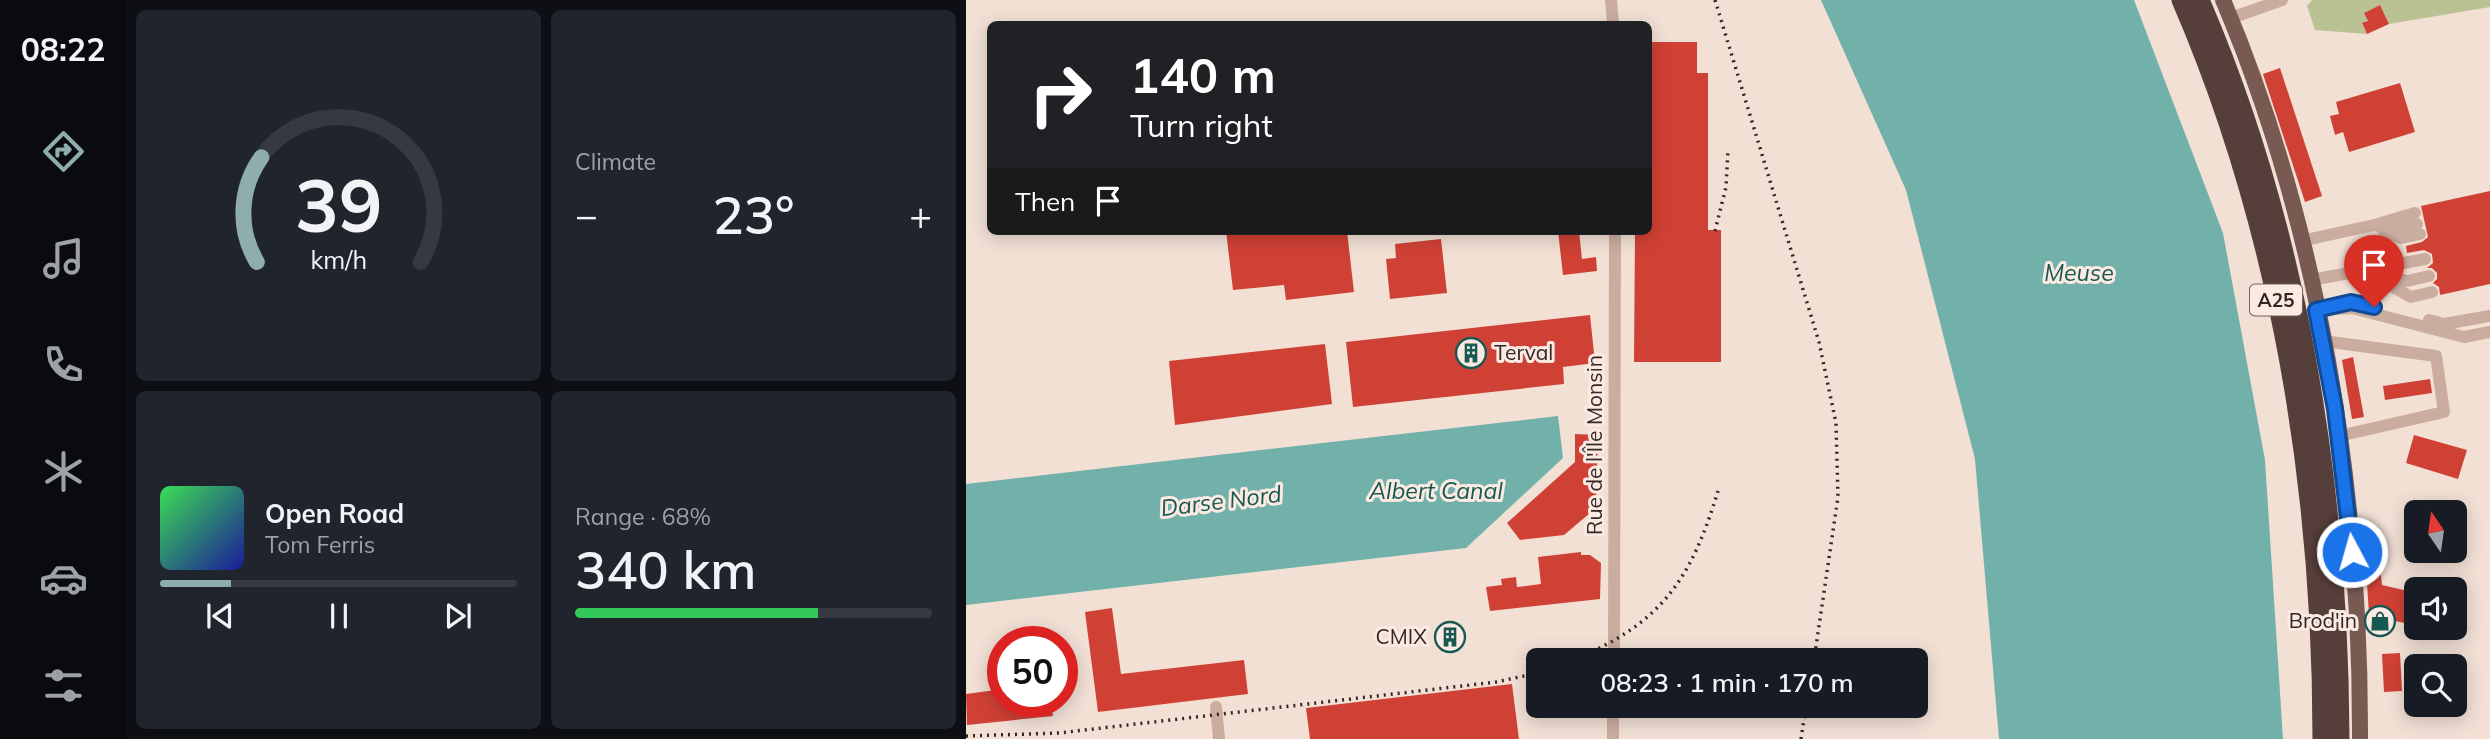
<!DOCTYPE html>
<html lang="en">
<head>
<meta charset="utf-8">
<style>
	:root { --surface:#171b24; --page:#20242c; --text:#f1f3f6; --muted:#9ea1a6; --line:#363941; --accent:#8fadac }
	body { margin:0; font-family:Mulish,sans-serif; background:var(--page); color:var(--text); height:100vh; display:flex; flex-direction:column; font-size:26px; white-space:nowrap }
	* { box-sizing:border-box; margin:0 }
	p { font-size:23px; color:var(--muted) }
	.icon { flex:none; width:38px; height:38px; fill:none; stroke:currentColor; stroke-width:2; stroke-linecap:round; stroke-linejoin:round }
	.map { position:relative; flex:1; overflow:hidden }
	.drawer { display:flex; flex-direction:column; gap:10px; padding:10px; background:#0d0f14; width:840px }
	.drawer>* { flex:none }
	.banner { position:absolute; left:21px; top:21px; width:665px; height:214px; border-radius:10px; box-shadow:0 4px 18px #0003; background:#202124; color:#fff; overflow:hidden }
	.needle { width:46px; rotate:347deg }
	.buttons { position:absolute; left:1438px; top:500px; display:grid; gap:14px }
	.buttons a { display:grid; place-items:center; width:63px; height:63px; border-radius:10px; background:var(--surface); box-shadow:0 4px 18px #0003; font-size:35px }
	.speed { position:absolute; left:21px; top:626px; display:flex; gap:14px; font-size:35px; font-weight:700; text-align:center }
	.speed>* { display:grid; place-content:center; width:91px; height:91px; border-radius:50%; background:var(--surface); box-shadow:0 4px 18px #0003; line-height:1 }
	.speed .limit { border:10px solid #d22; background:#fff; color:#111 }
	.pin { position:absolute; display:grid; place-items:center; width:60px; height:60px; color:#fff; margin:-72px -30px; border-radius:50% 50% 50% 0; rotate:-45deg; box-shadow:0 0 7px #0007 }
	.pin .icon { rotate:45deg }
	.me { position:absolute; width:77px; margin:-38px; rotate:354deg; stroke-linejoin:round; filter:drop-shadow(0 0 5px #0008) }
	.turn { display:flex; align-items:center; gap:24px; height:147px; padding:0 28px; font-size:32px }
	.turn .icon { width:91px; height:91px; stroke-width:2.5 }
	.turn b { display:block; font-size:49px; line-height:60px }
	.then { display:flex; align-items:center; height:66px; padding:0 28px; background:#0003; gap:14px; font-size:26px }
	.big { font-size:52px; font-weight:600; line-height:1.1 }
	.drawer .tile { flex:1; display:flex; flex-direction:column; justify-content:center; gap:10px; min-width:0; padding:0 24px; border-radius:10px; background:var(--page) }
	.drawer .dial { align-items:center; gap:0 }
	.dial svg { height:182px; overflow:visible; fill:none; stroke:var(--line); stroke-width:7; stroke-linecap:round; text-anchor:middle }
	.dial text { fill:var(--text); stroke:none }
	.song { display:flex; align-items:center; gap:21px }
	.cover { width:84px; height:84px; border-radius:10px; background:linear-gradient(135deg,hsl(130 70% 55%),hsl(240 70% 35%)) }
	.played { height:7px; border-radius:4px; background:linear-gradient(90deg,var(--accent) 20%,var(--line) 20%) }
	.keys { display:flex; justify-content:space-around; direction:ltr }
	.heat { display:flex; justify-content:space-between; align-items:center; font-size:38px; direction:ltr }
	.charge { height:10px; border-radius:5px; background:linear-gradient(90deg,#34c759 68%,var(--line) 0) }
	.drawer .tiles { flex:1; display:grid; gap:10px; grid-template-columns:repeat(2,1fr) }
	.trip { position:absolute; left:560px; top:648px; width:402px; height:70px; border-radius:10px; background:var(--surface); box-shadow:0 4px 18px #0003; font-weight:600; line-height:70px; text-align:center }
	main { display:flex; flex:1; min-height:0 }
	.tab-bar { display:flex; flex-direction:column; width:126px; justify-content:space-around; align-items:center; background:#090b0e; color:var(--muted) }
	.tab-bar .icon { width:49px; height:49px }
	.tab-bar .current { color:var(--accent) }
	.tab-bar b { font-size:32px; color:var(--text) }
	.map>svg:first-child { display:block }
	.green { fill:#bac294 }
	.water { fill:#72b1aa }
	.building { fill:#d04135 }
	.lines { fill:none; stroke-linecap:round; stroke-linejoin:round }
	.minor { stroke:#cbada0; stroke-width:12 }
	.major { stroke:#785a53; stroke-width:16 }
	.highway { stroke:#563e3a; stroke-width:19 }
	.rail { stroke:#342624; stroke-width:3.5; stroke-dasharray:2 5; stroke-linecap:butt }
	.route-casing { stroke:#114b97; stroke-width:18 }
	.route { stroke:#1a73e8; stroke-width:12 }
	.labels { text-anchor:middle; stroke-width:6; stroke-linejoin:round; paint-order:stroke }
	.shield { fill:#faeae1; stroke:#6f615d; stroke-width:2 }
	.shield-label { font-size:19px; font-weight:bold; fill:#342624 }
	.poi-label { font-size:21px; fill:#342624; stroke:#faeae1; text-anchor:end }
	.street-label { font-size:21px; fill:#342624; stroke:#faeae1 }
	.water-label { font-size:23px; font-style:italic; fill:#175852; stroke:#faeae1 }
</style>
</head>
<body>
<main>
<nav class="tab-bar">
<b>08:22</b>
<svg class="icon current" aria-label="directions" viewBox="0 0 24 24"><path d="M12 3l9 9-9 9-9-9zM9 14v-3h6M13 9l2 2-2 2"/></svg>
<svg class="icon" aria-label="music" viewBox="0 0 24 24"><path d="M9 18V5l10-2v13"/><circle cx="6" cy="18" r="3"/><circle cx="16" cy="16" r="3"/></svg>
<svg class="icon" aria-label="phone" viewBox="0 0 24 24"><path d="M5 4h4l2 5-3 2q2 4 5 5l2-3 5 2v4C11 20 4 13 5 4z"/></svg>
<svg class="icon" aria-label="climate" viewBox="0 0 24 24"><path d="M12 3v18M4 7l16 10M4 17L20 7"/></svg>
<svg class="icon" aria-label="car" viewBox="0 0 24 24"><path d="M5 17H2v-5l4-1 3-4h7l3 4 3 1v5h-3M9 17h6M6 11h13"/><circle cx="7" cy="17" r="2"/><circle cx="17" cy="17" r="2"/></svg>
<svg class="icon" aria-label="filters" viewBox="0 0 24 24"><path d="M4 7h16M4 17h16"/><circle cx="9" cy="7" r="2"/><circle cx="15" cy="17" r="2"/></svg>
</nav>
<section class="drawer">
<div class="tiles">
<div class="tile dial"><svg viewBox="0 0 100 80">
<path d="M14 69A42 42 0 1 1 86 69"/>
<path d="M14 69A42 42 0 0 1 16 23" stroke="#8fadac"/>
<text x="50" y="56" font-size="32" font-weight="700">39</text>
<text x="50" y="72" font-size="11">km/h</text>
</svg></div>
<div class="tile"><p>Climate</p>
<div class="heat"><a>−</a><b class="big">23°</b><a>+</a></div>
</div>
<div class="tile">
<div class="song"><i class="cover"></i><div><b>Open Road</b><p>Tom Ferris</p></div></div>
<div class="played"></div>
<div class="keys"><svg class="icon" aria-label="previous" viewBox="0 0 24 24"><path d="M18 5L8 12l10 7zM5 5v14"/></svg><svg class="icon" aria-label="pause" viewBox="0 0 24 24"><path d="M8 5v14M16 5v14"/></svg><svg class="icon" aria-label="next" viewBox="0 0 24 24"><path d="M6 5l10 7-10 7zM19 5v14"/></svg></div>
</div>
<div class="tile"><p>Range · 68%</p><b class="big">340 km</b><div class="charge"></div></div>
</div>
</section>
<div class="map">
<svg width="1524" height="739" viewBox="0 0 1524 739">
	<rect width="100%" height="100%" fill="#f2e0d5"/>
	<path class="green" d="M1346 0H1524V7L1423 24 1414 5 1398 13 1402 21 1396 24 1401 34 1349 30 1341 6Z"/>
	<path class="water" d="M855 0H1168L1257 233 1299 460 1317 739H1033L1009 459 940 190Z
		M592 416 597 458 500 548 0 605V484Z"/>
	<path class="building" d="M1414 5 1423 24 1401 34 1396 23 1402 21 1398 13Z
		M682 42H731V73H742V230H755V362H668L669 231H682Z
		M1314 68 1356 196 1339 202 1297 74Z
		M1434 83 1449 132 1383 152 1377 132 1369 135 1364 116 1373 114 1370 102Z
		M1524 191V284L1474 295 1473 287 1467 283 1471 279V273L1466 268H1461L1467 263 1466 254 1458 250 1441 253 1440 246 1456 242 1462 237 1455 206Z
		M260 231H381L388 292 320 300 318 285 267 290Z
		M592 231H613L616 259 630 257 631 271 597 275Z
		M475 239 481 293 424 299 420 259 430 258 429 244Z
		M624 315 629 363 597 367 598 384 387 407 380 342Z
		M359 344 366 404 209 425 203 361Z
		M1387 357 1398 417 1386 419 1376 360Z
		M1464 379 1466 393 1419 400 1417 386Z
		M609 434 632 435 630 508 598 535 554 540 541 523 609 462Z
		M1448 435 1501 450 1492 479 1440 463Z
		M615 552V555H624L635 563 634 599 524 611 520 587 536 585 535 579 550 577 551 587 575 584 572 557Z
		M1414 566 1416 585 1451 593V626L1425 620V629L1404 630 1400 567Z
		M146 608 155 674 278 660 282 694 132 712 119 612Z
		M491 625 493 648 476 649 475 626Z
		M1434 653 1436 691 1418 692 1416 654Z
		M546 684 553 739H344L340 708Z
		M37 689V702H85L87 716 1 725 0 694Z"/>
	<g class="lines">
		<path class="minor" d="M645 0 647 24
			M1265 18 1316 0
			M1412 224 1449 213
			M1417 230 1435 238 1454 234
			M1335 241 1408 225 1433 228 1451 224
			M1397 270 1445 297 1466 292
			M1414 274 1441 281 1463 276
			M1345 280 1459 259
			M1350 310 1386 308 1498 337 1524 332
			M1463 320 1478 324 1524 316
			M1357 341 1470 356 1478 412 1373 436
			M648 660 649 231
			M250 707 253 739
			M647 739V705"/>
		<path class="major" d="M1257 0C1354 229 1395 491 1394 739"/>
		<path class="highway" d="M1215 0C1315 231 1356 488 1356 739
			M1234 0C1334 231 1373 489 1374 739"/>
		<path class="rail" d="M749 0 853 342 870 423 872 497 848 660
			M749 231 760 187 762 150
			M607 660C695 624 725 580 752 491
			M0 736 93 733 530 682 572 673
			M835 739 840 705"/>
	</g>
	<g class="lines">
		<g class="route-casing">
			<path id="route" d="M1386 552 1369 409 1350 310 1385 302 1408 307"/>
		</g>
		<use href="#route" class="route"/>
	</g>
	<defs>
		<g id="building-ring" transform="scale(1.575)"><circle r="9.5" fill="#faeae1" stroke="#175852" stroke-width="1.5"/><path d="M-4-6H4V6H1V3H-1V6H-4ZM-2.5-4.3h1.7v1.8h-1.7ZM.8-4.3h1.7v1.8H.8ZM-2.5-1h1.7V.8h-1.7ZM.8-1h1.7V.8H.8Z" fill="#175852"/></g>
		<g id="shop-ring" transform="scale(1.575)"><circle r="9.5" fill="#faeae1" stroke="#175852" stroke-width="1.5"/><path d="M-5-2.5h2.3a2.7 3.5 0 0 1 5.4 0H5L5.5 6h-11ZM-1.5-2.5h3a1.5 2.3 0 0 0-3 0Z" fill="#175852"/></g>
	</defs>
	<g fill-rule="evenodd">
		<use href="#building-ring" x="505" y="353"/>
		<use href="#shop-ring" x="1414" y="621"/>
		<use href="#building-ring" x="484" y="637"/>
	</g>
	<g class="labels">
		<rect class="shield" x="1284" y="284.5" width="52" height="31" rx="5"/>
		<g class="shield-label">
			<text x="1310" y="307">A25</text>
		</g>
		<g class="poi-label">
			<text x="528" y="360" text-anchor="start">Terval</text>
			<text x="1391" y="628">Brod'in</text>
			<text x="461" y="644">CMIX</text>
		</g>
		<g class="street-label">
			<text transform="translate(629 445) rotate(-90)" y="7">Rue de l'Île Monsin</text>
		</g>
		<g class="water-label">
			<text x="1113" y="281">Meuse</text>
			<text x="470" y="499">Albert Canal</text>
			<text transform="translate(255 501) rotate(-7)" y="8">Darse Nord</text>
		</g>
	</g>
</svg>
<div class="buttons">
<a><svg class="needle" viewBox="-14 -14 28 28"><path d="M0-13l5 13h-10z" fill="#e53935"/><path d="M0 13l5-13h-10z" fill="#9ea1a6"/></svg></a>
<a><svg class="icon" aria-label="sound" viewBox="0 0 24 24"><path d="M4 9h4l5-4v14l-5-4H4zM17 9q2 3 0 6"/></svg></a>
<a><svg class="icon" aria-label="search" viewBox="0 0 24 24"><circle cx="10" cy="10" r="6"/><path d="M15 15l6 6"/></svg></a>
</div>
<div class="speed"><div class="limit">50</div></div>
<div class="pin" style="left:1408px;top:307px;background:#d93025"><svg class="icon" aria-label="arrive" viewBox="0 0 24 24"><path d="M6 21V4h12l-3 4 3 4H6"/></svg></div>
<svg class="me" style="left:1386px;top:552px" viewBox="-20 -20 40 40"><circle r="17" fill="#1a73e8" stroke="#fff" stroke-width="3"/><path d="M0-11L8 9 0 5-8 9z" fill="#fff"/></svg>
<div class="trip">08:23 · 1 min · 170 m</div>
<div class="banner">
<div class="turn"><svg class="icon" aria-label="right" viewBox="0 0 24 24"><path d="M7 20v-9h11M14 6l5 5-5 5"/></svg><div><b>140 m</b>Turn right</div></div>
<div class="then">Then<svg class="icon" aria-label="arrive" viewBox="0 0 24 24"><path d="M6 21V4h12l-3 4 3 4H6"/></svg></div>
</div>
</div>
</main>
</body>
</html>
